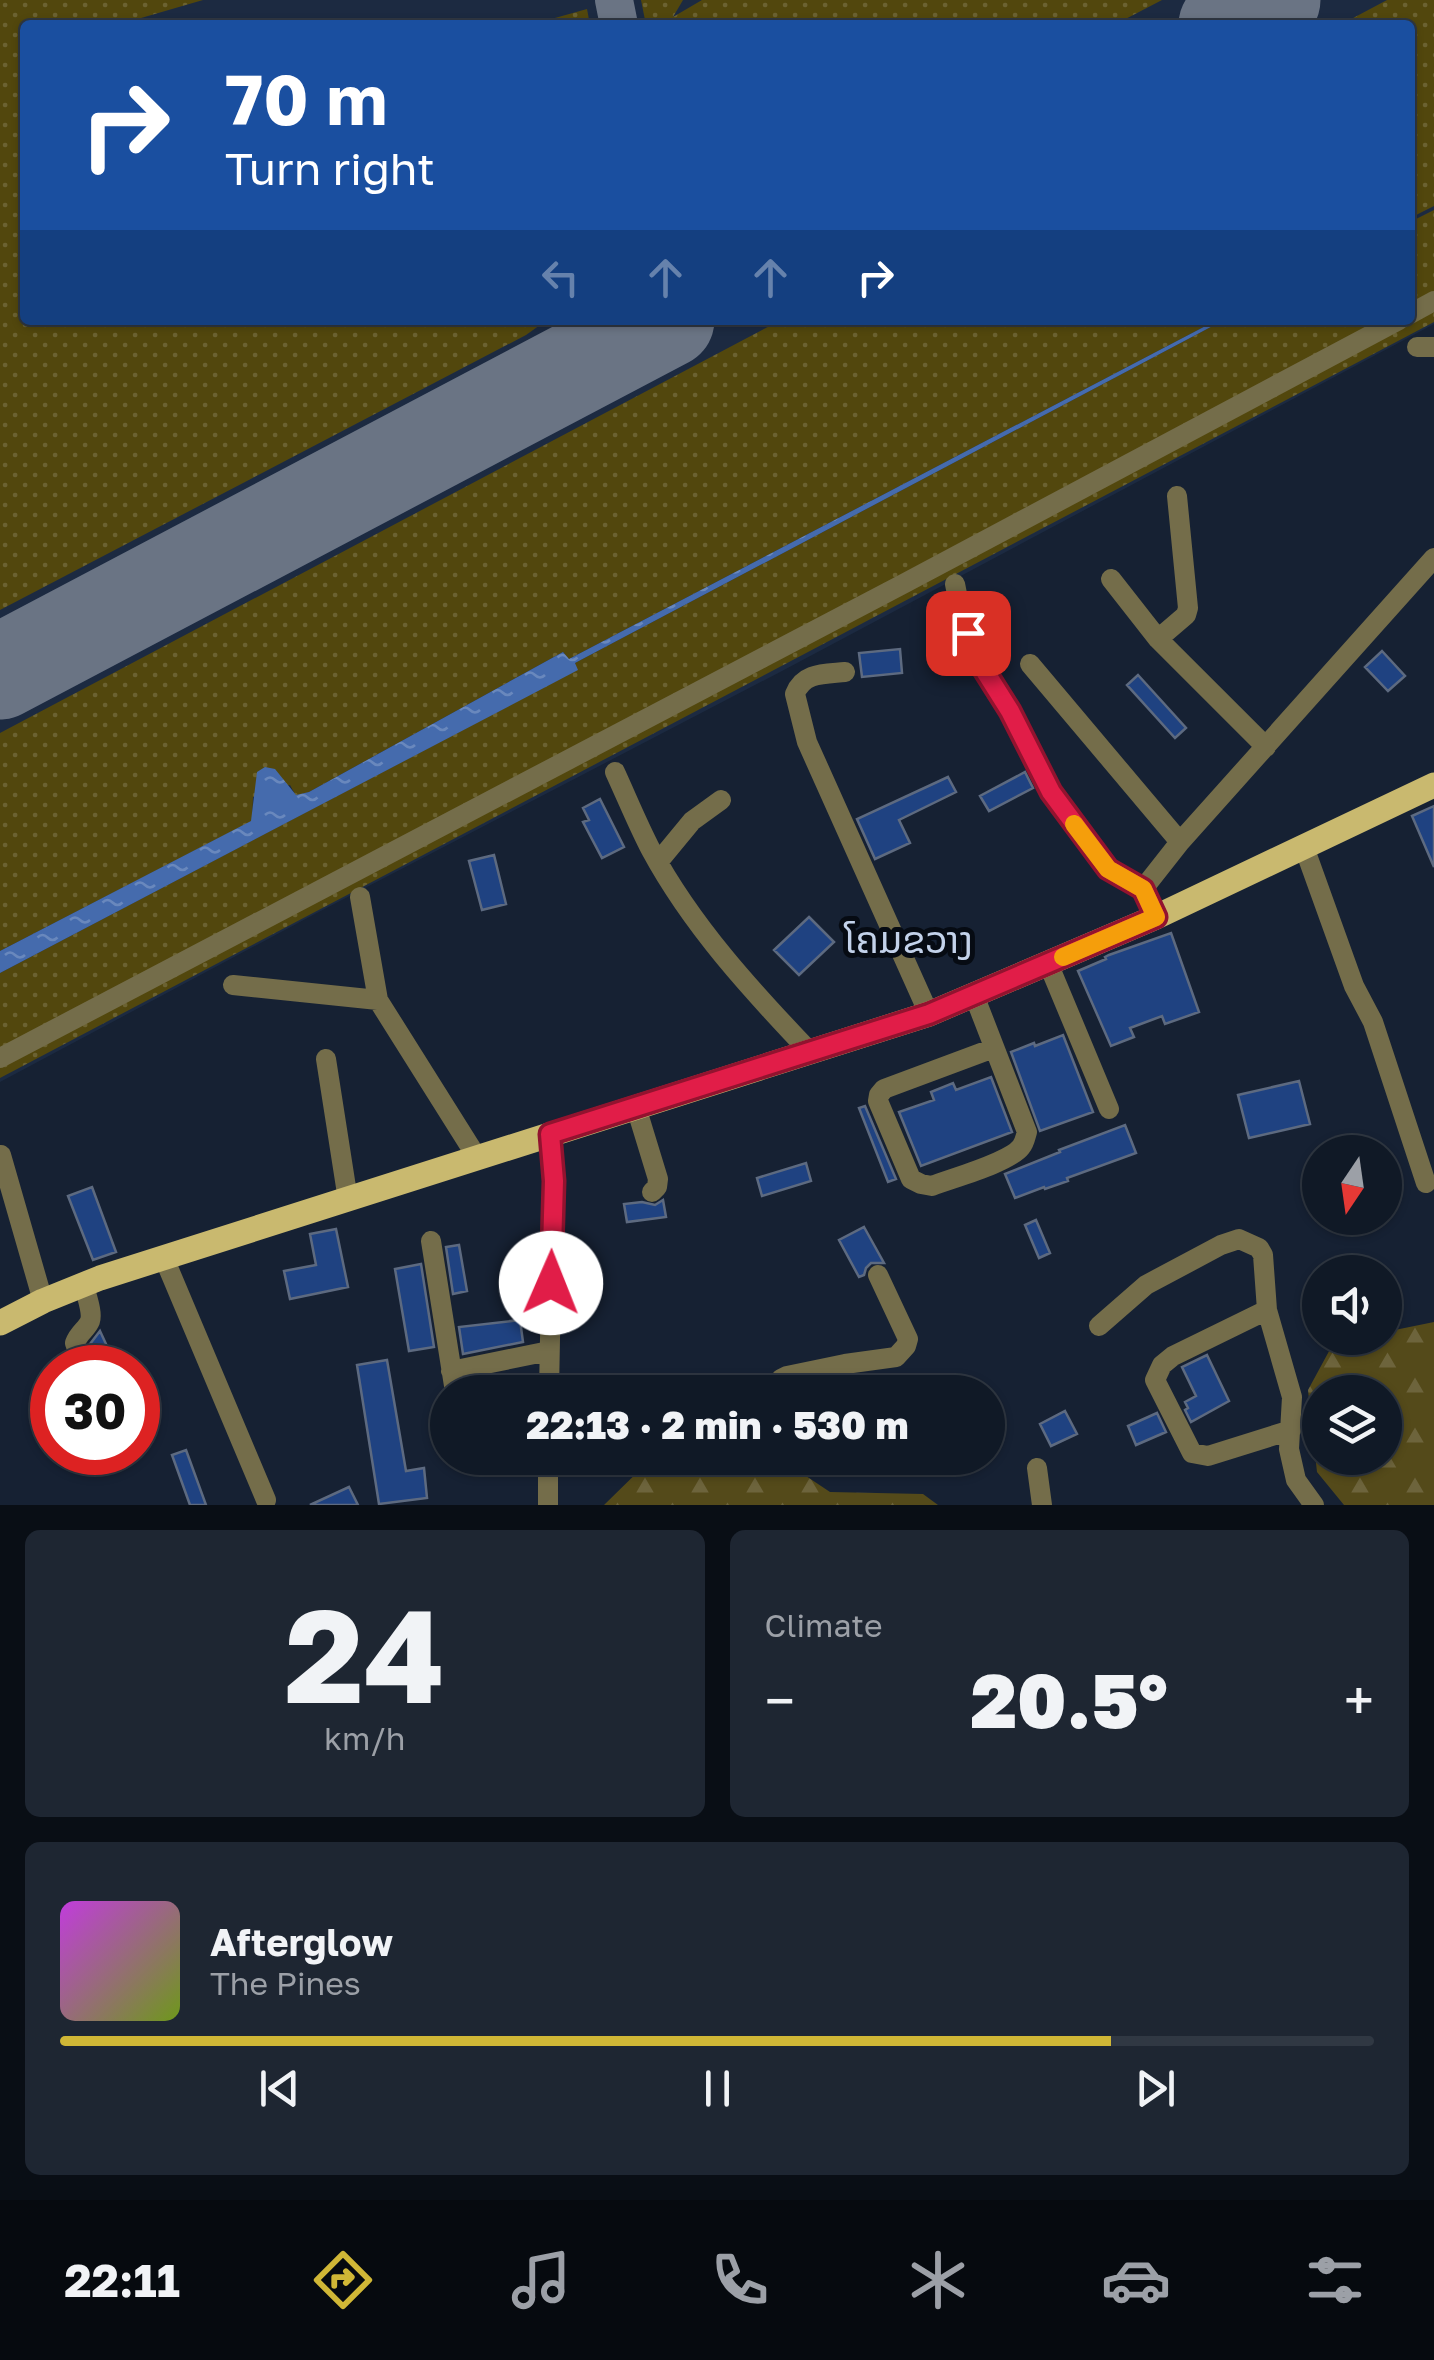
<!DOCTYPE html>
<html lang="en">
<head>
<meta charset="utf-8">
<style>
	:root { --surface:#101926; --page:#1e2632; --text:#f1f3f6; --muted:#9ca0a7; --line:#303843; --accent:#d0b736 }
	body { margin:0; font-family:"Golos Text","Noto Sans Lao",sans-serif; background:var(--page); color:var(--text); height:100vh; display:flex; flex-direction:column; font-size:38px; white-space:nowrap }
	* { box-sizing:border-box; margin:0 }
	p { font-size:32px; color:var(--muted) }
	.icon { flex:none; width:55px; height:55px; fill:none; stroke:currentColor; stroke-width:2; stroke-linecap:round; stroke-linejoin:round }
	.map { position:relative; height:1505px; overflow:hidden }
	.sheet { display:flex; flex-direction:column; gap:25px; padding:25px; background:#090e15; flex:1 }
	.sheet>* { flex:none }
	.guide { position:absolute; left:20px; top:20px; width:1395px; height:305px; border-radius:10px; box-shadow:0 2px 8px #0004,0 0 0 2px var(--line); background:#1a4fa0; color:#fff; overflow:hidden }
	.needle { width:65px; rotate:193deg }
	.fabs { position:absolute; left:1302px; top:1135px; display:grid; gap:20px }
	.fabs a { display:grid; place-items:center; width:100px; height:100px; border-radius:50%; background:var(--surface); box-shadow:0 2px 8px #0004,0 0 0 2px var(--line); font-size:50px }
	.speed { position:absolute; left:30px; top:1345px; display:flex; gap:20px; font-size:50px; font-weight:700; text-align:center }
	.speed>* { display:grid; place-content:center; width:130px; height:130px; border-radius:50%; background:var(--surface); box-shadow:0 2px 8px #0004,0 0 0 2px var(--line); line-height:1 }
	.speed .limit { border:15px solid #d22; background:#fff; color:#111 }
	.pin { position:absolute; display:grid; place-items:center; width:85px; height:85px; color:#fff; margin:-42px; border-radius:20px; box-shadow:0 5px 15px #0006 }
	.me { position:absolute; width:110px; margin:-55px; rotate:1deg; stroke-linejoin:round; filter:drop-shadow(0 0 8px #0008) }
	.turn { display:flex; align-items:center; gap:35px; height:210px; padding:0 40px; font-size:45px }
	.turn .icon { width:130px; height:130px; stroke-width:2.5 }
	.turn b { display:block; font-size:70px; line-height:85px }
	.lanes { display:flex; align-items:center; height:95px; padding:0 40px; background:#0003; justify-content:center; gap:50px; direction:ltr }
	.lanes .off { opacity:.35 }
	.big { font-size:75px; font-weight:800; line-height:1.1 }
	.sheet .tile { flex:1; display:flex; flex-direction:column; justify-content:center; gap:15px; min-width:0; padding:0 35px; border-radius:15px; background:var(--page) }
	.sheet .dial { align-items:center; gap:0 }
	.dial b { font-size:130px; line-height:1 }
	.song { display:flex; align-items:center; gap:30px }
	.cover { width:120px; height:120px; border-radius:15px; background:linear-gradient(135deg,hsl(290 70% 55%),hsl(80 70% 35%)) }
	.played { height:10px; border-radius:5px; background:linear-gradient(90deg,var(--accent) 80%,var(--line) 80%) }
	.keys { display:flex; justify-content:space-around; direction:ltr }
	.heat { display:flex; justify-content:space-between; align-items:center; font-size:55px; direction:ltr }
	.sheet .tiles { flex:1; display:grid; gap:25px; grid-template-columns:1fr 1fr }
	.tile:last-child { grid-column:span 2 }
	.trip { position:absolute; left:430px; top:1375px; width:575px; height:100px; border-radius:50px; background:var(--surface); box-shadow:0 2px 8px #0004,0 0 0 2px var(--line); font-weight:800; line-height:100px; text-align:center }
	.tab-bar { display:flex; height:160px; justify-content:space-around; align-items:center; background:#060a0f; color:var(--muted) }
	.tab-bar .icon { width:70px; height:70px }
	.tab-bar .selected { color:var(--accent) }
	.tab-bar b { font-size:45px; color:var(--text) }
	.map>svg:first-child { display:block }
	.built { fill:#1c2a41; fill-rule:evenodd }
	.grass { fill:url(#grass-dots) }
	.forest { fill:url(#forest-firs); fill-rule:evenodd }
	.water { fill:url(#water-ripples) }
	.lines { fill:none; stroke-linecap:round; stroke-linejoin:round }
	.taxiway { stroke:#6a7484; stroke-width:38 }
	.runway { stroke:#6a7484; stroke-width:95 }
	.building { fill:#1f4281; stroke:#5d6a80; stroke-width:2.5 }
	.minor { stroke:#746d4a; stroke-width:20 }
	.major { stroke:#c9b96f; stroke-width:25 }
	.route-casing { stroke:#92132f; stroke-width:25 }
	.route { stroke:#e11d48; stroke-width:18 }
	.slow { stroke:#f59e0b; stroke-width:18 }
	.labels { text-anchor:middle; stroke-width:10; stroke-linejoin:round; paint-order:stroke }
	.quarter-label { font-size:38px; fill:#c3d2ea; stroke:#060b13 }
</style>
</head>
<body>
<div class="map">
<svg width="1434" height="1505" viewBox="0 0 1434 1505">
	<defs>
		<pattern id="grass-dots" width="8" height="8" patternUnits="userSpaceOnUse" patternTransform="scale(2.5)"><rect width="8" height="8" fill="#52470d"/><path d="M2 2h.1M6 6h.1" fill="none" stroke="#6b6231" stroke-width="1.8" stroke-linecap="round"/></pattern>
		<pattern id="forest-firs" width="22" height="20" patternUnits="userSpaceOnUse" patternTransform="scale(2.5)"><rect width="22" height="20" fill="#544a1a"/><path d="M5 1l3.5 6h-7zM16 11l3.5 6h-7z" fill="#6d643c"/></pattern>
		<pattern id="water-ripples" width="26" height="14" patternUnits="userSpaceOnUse" patternTransform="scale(2.5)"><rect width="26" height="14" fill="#456bad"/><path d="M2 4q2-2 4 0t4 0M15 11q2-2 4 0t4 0" fill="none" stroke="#6988bd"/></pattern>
	</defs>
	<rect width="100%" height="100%" fill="#162133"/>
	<path class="built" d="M0 0H1434V324L782 671 311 916 0 1082ZM25 25H1410V320H25Z"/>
	<path class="grass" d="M0 0H203L117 25H25V320H547L526 335 0 610Z
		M641 0H683L673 17 702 0H1162L1114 25H646Z
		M1387 0H1434V206L1410 218V25H1340Z
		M587 9 590 25H530Z
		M1434 210V322L0 1078V973L577 670 575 663 1224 320H1410V222Z
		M781 320H1217L569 659 563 652 309 792 296 796 290 785 253 797 252 821 0 951V733Z"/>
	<path class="forest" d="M1434 1322V1505H1344L1317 1472 1308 1390 1334 1342 1357 1338H1385V1332ZM1320 1392H1385V1458H1320Z
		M652 1458H779L830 1492 923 1494 938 1505H604Z"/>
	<path class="water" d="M1217 320H1224L575 663 578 670 0 973V951L251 821 257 772 265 767 275 769 296 795 309 792 563 652 569 659Z"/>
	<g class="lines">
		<path class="taxiway" d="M614 0 619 25
			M616 347 618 320"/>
		<path class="runway" d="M1226 25 1273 0
			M0 672 667 320"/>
	</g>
	<path class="building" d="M900 649 902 673 862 677 859 653Z
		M1382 651 1405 676 1388 691 1365 667Z
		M1138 675 1186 728 1175 738 1127 685Z
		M1025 772 1033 788 989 811 980 796Z
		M948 777 956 792 899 820 910 843 875 859 857 819Z
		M600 799 624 847 602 858 583 822 589 820 583 808Z
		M1434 806V867L1412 816Z
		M494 855 506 904 482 910 469 861Z
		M809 917 834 942 799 975 774 950Z
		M1171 933 1199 1012 1165 1024 1162 1016 1130 1028 1134 1037 1111 1046 1078 971 1106 959 1105 957 1109 955Z
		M1063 1035 1093 1112 1040 1131 1011 1052 1034 1043 1035 1046Z
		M991 1077 1012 1132 921 1166 899 1112 934 1100 931 1092 953 1083 956 1090Z
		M1299 1081 1310 1124 1249 1138 1238 1095Z
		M865 1106 896 1179 888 1182 859 1108Z
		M1125 1125 1136 1153 1067 1178 1068 1181 1045 1189 1044 1187 1015 1198 1005 1174 1060 1152 1059 1150Z
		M806 1163 811 1181 762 1196 757 1178Z
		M92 1187 116 1252 93 1260 68 1196Z
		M663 1200 666 1217 627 1222 624 1204 642 1202 655 1205Z
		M1036 1220 1050 1253 1039 1258 1025 1225Z
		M864 1227 884 1263H871L866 1268 864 1275 859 1277 839 1240Z
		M336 1229 348 1287 290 1299 284 1271 316 1265 310 1234Z
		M459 1245 467 1291 453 1294 446 1247Z
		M421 1264 434 1347 409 1351 395 1269Z
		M520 1320 523 1342 463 1354 459 1327Z
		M100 1331 117 1368H97L90 1344Z
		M1207 1355 1229 1401 1191 1422 1185 1410 1188 1408 1185 1402 1196 1396 1182 1367Z
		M387 1360 406 1471 424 1468 427 1498 379 1504 357 1365Z
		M1065 1411 1077 1434 1051 1446 1040 1424Z
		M1157 1413 1166 1432 1136 1445 1128 1426Z
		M186 1450 206 1505H190L172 1455Z
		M349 1487 358 1505H310Z"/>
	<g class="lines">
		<path class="minor" d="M1410 314 1434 301
			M1417 347H1434
			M1111 579 1158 639 1266 747
			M955 584 960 609 976 657 1010 711 1051 792 1108 869 1143 889 1156 917
			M1158 639 1186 615 1188 608 1177 496
			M1030 664 1180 842
			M845 672C825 674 803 672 795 694L807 742 929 1014
			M615 772C627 798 638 825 651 850 692 926 751 990 810 1052
			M1304 847 1354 986 1373 1022 1426 1183
			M659 861 692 821 721 800
			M1143 889 1180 842 1434 558
			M1048 963 1109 1109
			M233 985 378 1000 360 897
			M974 995 1027 1132C1025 1138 1025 1142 1021 1147 1009 1163 952 1178 932 1186L921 1184 911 1179 878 1101 879 1095 884 1089 994 1048
			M378 1000 478 1159
			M0 1058 905 583 1399 320
			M326 1059 348 1200
			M636 1107 658 1179 657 1187 652 1192
			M1 1155 43 1301
			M431 1241 455 1392
			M164 1258 266 1500
			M1267 1310 1173 1356 1162 1365 1155 1380 1192 1453 1208 1456 1291 1430
			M1099 1326 1146 1285 1221 1245 1239 1239 1259 1248 1263 1255 1267 1310 1292 1397 1289 1449 1296 1480 1314 1505
			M84 1368 75 1343C79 1332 87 1329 90 1321 93 1312 86 1295 84 1285
			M451 1371 549 1351
			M549 1392 553 1181 549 1134
			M771 1392 781 1379 787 1376 845 1364 896 1357 906 1346 908 1339 878 1275
			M114 1452 115 1455
			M1037 1468 1042 1505
			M548 1505V1458"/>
		<path class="major" d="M0 1323 43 1301 100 1278 929 1014 1156 917 1434 785"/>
	</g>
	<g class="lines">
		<g class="route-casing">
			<path id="route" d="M551 1283 554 1181 550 1134 929 1014 1156 917 1143 889 1108 869 1051 792 1010 711 976 657 968 633"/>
		</g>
		<use href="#route" class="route"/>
		<path class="slow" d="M1063 957 1156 917 1143 889 1108 869 1074 824"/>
	</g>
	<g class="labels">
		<g class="quarter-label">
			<text x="909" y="953">ໂຄມຂວາງ</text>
		</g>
	</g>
</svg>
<div class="fabs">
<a><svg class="needle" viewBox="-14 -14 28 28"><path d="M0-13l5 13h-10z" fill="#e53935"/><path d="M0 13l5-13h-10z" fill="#9ca0a7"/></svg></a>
<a><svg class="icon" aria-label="sound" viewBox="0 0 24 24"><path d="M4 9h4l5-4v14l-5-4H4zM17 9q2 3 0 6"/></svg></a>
<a><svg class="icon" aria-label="layers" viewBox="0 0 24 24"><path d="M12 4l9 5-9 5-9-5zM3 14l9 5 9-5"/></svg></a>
</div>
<div class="speed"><div class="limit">30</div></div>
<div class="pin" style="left:968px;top:633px;background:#d93025"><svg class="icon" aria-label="arrive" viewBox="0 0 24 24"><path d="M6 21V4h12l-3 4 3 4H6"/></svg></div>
<svg class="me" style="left:551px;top:1283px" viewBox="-20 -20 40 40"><circle r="19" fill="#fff"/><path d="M0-13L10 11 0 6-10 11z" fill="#e11d48"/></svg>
<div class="trip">22:13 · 2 min · 530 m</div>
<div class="guide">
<div class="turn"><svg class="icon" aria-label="right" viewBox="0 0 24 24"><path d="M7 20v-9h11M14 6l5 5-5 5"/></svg><div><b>70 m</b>Turn right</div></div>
<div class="lanes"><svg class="icon off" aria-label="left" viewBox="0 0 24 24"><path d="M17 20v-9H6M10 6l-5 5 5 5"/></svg><svg class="icon off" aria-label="ahead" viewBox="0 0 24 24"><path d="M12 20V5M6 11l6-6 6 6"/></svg><svg class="icon off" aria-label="ahead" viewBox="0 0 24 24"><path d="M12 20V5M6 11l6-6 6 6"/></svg><svg class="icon" aria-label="right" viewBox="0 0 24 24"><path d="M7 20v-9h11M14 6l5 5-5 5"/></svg></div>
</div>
</div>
<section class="sheet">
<div class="tiles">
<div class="tile dial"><b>24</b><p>km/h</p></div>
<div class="tile"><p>Climate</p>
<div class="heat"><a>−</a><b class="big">20.5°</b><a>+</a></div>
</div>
<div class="tile">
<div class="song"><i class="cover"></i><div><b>Afterglow</b><p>The Pines</p></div></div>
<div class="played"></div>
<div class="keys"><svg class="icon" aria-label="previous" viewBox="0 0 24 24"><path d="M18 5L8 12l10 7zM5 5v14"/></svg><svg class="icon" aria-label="pause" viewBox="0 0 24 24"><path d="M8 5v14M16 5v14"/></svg><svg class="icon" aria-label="next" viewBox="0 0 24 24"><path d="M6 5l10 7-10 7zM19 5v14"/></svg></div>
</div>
</div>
</section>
<nav class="tab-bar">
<b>22:11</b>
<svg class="icon selected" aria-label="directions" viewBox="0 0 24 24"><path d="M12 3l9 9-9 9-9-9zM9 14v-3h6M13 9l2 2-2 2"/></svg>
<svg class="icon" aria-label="music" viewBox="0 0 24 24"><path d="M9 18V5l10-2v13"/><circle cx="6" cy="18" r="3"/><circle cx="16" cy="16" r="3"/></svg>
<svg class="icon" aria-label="phone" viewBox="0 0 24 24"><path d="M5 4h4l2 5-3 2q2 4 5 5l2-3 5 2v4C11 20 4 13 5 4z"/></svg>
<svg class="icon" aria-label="climate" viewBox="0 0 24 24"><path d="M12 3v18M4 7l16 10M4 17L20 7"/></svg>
<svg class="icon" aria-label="car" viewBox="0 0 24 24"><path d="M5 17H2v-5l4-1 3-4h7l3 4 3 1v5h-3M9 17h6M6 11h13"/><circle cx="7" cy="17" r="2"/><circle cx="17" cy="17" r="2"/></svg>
<svg class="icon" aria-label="filters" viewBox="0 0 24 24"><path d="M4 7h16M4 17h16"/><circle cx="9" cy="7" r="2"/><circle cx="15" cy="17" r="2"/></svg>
</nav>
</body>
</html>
